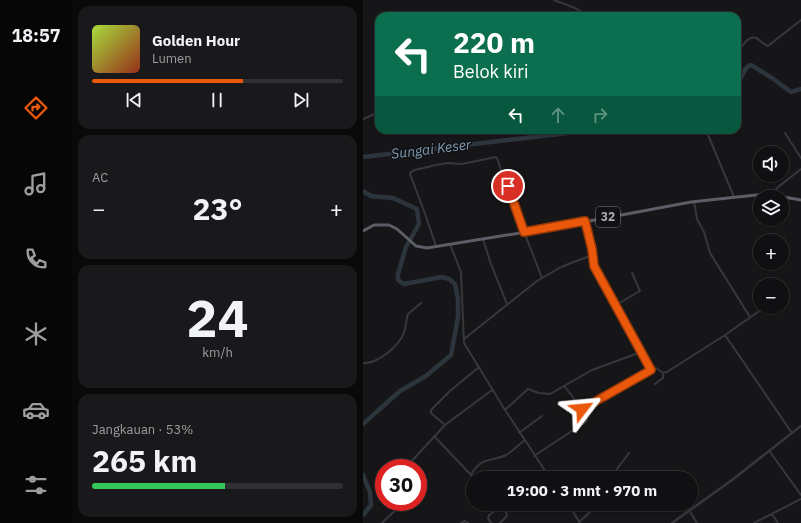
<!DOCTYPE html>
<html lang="id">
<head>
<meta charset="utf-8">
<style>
	:root { --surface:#101012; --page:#19191b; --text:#f1f3f6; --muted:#9c9d9f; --line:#303032; --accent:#ea580c }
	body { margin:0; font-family:"IBM Plex Sans",sans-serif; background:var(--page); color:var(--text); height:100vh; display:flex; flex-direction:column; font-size:15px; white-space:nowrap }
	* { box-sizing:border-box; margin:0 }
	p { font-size:13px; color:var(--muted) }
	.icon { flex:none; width:22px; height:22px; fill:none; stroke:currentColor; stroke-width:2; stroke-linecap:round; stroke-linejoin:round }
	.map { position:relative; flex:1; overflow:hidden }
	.drawer { display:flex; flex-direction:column; gap:6px; padding:6px; background:#09090a; width:291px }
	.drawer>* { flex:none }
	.top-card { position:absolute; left:12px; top:12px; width:366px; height:122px; border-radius:12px; box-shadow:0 1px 3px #0004,0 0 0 1px var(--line); background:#0b6e4f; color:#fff; overflow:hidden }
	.tools { position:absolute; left:390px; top:146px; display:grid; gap:8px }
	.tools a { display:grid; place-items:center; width:36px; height:36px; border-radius:50%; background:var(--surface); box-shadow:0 1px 3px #0004,0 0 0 1px var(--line); font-size:20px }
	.speed { position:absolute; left:12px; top:459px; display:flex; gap:8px; font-size:20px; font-weight:700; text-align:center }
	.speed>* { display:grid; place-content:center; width:52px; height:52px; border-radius:50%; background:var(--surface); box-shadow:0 1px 3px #0004,0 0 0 1px var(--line); line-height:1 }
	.speed .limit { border:6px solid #d22; background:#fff; color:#111 }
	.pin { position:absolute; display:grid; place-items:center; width:34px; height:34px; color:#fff; margin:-17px; border:2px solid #fff; border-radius:50%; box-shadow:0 1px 4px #0007 }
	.me { position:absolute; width:44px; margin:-22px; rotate:61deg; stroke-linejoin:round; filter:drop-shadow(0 0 3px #0008) }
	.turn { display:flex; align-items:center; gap:14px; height:84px; padding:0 12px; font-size:18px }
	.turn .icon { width:52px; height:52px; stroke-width:2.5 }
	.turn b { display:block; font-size:28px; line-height:34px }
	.lanes { display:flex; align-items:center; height:38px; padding:0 12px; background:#0003; justify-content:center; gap:20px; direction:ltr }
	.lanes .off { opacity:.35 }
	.big { font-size:30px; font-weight:800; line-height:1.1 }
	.drawer .widget { flex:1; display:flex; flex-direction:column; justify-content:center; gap:6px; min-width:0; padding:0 14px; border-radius:12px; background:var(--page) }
	.drawer .dial { align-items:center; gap:0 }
	.dial b { font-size:52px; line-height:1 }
	.song { display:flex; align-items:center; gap:12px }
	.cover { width:48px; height:48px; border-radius:6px; background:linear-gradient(135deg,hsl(80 70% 55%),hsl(10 70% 35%)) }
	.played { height:4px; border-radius:2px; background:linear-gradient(90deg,var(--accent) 60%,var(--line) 60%) }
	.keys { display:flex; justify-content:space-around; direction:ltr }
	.heat { display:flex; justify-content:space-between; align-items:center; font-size:22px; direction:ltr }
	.charge { height:6px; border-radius:3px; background:linear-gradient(90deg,#34c759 53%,var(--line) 0) }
	.trip { position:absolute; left:103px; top:471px; width:232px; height:40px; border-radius:20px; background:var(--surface); box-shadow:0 1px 3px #0004,0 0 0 1px var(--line); font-weight:800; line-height:40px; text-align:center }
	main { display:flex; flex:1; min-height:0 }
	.tab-bar { display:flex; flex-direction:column; width:72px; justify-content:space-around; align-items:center; background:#060607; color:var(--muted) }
	.tab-bar .icon { width:28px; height:28px }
	.tab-bar .current { color:var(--accent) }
	.tab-bar b { font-size:18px; color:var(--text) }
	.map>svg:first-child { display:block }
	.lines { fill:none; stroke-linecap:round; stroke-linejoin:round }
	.river { stroke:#2c353c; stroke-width:4.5 }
	.minor { stroke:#37383d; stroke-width:2 }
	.tertiary { stroke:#37383d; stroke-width:2.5 }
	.trunk { stroke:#5b5e65; stroke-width:3 }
	.route-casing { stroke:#983908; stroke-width:10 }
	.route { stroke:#ea580c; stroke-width:7 }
	.labels { text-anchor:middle; stroke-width:3; stroke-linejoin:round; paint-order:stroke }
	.shield { fill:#111113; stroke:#7b7e86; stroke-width:1 }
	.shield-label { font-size:12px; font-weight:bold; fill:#a8adb8 }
	.water-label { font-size:14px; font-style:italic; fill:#7f9bb3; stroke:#111113 }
</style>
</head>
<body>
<main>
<nav class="tab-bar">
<b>18:57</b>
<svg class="icon current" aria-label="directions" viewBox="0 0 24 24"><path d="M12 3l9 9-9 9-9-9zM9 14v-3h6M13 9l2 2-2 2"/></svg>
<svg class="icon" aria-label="music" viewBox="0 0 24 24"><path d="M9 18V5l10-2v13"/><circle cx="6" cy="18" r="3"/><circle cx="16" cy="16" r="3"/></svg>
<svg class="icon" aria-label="phone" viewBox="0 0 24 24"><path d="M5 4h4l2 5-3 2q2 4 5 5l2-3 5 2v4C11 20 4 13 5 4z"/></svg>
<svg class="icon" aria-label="climate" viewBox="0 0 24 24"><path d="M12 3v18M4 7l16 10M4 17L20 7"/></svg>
<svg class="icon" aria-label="car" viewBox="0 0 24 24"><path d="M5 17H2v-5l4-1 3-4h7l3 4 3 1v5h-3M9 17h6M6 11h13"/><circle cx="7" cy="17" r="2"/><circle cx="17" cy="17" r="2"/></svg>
<svg class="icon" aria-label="filters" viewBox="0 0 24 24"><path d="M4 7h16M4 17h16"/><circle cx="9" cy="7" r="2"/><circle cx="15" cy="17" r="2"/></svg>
</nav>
<section class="drawer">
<div class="widget">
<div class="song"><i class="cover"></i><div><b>Golden Hour</b><p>Lumen</p></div></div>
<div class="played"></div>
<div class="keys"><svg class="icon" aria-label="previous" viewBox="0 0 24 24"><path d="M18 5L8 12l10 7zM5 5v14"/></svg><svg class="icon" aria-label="pause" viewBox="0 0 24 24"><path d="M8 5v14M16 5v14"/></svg><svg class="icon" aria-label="next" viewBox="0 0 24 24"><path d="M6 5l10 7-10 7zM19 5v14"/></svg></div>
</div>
<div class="widget"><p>AC</p>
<div class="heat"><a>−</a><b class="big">23°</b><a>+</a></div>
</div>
<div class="widget dial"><b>24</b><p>km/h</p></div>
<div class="widget"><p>Jangkauan · 53%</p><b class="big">265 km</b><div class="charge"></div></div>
</section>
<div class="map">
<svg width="438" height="523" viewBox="0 0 438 523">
	<rect width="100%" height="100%" fill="#161618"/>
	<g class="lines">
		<path class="river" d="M374 89C377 81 380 67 388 65L409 78 428 92 438 89
			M374 92 375 95 374 101
			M0 157 231 130
			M0 191 8 196 30 198 54 209 56 224 43 247 35 274V280L41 284 79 277 86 279 92 284 95 299V317L88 355 63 376 37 391 0 424
			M0 475 7 492 8 505 0 515"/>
		<path class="minor" d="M191 0 212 8 226 16
			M374 55C377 49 385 35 393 38 397 40 400 44 405 46L438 20
			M0 119 16 112
			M343 130 371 197
			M422 133 438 158
			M409 195 415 187 438 169
			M331 201 334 219 341 232 347 253 387 317
			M120 239 128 264 144 304
			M87 244 98 272 101 343 142 410 187 478
			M73 246 61 211 47 174 48 172 52 170 73 165 85 163 99 164 133 157 134 158 149 201 179 278
			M253 305 277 291 269 273
			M362 335 429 433
			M101 339 174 281 198 267 229 255
			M0 363C14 364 37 346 41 332 43 327 43 320 45 314L58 303
			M288 370 293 368 300 373 304 372 362 335 402 307
			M292 384 300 378V373
			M219 409 288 370 231 266 229 249 222 222
			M142 410 165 389 176 393 187 394 229 370 278 352
			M82 425 68 413V410L87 391 116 367
			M156 433 179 416
			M71 436 111 478
			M407 452 438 495
			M171 456 224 421 219 409 202 387
			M40 468 46 464 82 425 129 390
			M108 475C118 456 129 462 143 455 150 451 155 445 161 441
			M253 478 251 473 266 453
			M205 504 217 523
			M142 508 148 504
			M326 510 334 523
			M409 514 415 523
			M216 522 236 504
			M19 523 41 502
			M98 523 102 521 105 523
			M128 523 125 518 126 515 139 506
			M137 523 144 516 142 508
			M391 523 438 499"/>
		<path class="tertiary" d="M309 523 369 480 438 426"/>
		<path class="trunk" d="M0 231 11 225H26L34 229 53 246 64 248 194 227 328 202 393 195H409L438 200"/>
	</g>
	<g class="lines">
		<g class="route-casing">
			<path id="route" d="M145 186 161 232 222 221 229 249 231 266 288 370 219 409"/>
		</g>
		<use href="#route" class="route"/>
	</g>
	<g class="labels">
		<rect class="shield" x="233" y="207" width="24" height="20" rx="3"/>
		<g class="shield-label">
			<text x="245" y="221">32</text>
		</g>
		<g class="water-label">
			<text transform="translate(68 149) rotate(-7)" y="5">Sungai Keser</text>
		</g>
	</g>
</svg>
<div class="tools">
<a><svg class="icon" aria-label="sound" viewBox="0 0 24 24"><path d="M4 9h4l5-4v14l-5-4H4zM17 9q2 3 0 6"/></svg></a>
<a><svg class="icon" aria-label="layers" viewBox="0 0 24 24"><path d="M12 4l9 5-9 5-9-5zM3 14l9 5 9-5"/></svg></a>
<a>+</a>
<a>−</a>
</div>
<div class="speed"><div class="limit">30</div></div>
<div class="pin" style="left:145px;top:186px;background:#d93025"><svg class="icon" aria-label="arrive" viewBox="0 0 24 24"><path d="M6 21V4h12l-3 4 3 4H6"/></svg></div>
<svg class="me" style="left:219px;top:409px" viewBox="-20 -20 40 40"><path d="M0-17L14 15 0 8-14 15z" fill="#ea580c" stroke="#fff" stroke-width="4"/></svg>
<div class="trip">19:00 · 3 mnt · 970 m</div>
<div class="top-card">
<div class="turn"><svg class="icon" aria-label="left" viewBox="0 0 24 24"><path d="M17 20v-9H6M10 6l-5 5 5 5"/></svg><div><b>220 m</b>Belok kiri</div></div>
<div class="lanes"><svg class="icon" aria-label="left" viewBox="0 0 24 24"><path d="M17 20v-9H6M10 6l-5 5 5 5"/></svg><svg class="icon off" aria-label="ahead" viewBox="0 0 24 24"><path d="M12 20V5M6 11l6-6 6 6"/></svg><svg class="icon off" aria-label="right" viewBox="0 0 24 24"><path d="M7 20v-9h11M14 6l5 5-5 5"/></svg></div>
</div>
</div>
</main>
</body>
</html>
